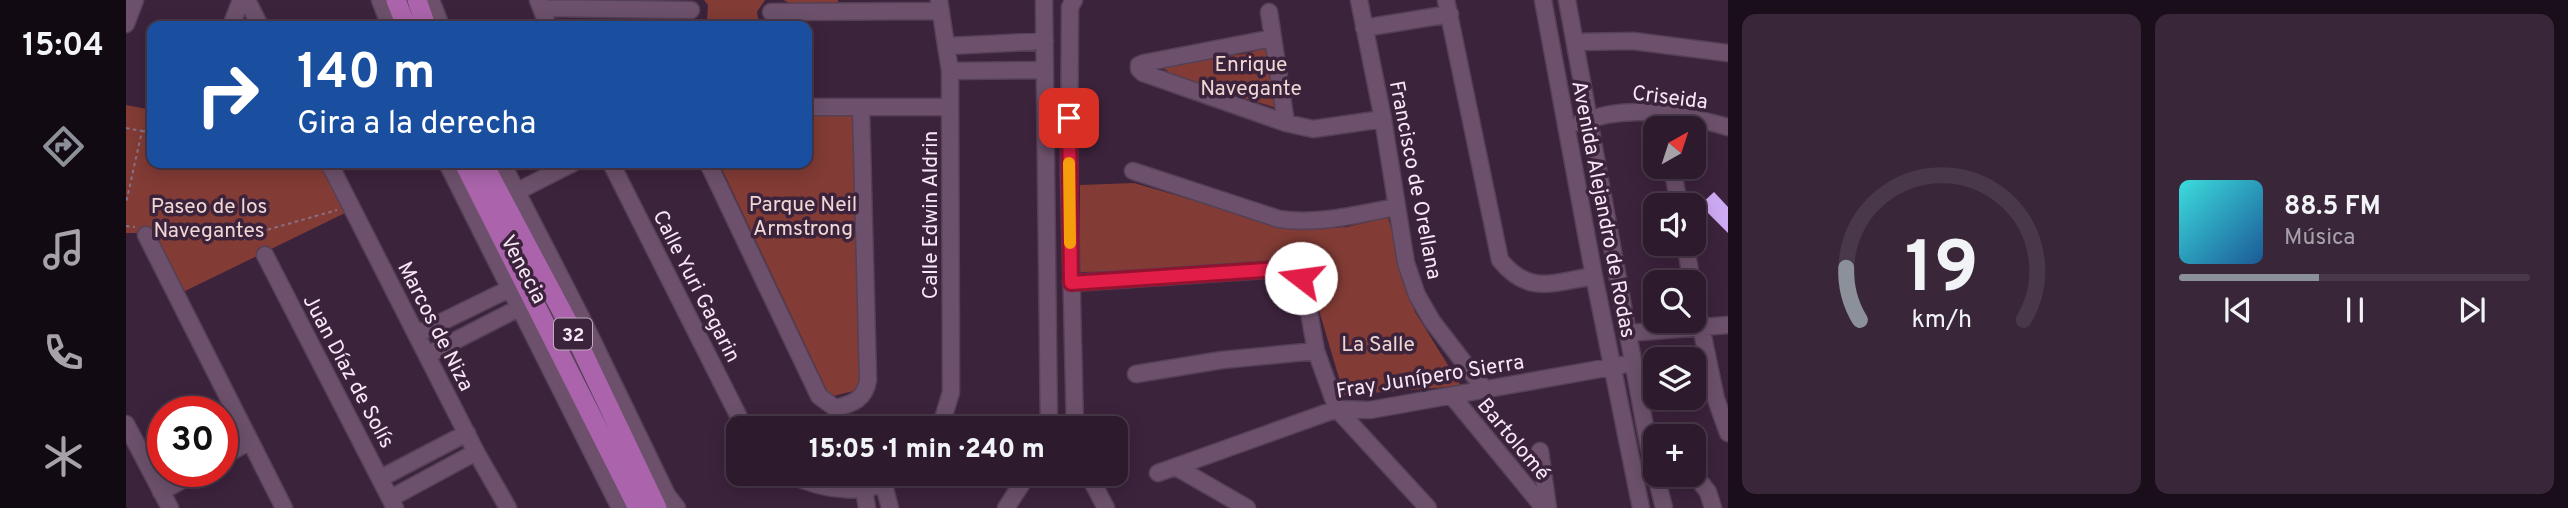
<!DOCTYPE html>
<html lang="es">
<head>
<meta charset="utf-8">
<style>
	:root { --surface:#2d1a2d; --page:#392739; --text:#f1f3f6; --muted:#a7a1aa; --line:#483849; --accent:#8c9099 }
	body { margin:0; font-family:Overpass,sans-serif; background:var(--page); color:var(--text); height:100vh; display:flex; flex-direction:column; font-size:26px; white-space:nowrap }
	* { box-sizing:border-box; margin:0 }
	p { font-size:23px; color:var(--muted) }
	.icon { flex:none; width:38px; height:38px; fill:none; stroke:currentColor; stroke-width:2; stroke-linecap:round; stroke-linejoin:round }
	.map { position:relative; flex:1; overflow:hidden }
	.panel { display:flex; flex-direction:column; gap:14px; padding:14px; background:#190e19; width:840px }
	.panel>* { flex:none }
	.banner { position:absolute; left:21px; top:21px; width:665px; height:147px; border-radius:14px; box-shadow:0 4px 18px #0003,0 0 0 2px var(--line); background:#1a4fa0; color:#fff; overflow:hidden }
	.needle { width:46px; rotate:39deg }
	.tools { position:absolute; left:1517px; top:116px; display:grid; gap:14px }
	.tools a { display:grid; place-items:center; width:63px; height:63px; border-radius:14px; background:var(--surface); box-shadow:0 4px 18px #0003,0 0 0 2px var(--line); font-size:35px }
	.speed { position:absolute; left:21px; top:396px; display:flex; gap:14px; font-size:35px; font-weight:700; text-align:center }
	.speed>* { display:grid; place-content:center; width:91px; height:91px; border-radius:50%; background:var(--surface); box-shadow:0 4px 18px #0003,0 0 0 2px var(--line); line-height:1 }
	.speed .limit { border:10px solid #d22; background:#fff; color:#111 }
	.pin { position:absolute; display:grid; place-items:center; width:60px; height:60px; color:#fff; margin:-30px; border-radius:14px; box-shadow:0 4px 10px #0006 }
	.me { position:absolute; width:77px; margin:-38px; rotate:285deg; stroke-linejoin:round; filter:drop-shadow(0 0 5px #0008) }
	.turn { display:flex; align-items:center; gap:24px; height:147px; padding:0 35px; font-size:32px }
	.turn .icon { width:91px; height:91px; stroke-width:2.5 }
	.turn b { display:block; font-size:49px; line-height:60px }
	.panel .widget { flex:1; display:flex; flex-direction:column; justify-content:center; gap:10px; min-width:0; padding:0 24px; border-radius:14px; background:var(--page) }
	.panel .dial { align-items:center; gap:0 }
	.dial svg { height:182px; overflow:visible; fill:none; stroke:var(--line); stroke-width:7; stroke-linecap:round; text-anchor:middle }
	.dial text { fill:var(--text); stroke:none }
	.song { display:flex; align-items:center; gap:21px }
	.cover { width:84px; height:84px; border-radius:10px; background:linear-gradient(135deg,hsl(180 70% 55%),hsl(210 70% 35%)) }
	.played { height:7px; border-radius:4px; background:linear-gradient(90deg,var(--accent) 40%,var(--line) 40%) }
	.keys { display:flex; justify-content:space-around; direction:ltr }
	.panel .tiles { flex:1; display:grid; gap:14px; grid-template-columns:repeat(2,1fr) }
	.trip { position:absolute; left:600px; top:416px; width:402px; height:70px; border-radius:14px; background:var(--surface); box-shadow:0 4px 18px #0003,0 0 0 2px var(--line); font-weight:800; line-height:70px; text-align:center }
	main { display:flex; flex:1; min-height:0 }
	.dock { display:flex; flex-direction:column; width:126px; justify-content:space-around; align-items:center; background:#120a12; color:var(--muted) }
	.dock .icon { width:49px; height:49px }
	.dock .active { color:var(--accent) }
	.dock b { font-size:32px; color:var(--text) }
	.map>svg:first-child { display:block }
	.green { fill:#823b35 }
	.building { fill:#cfaaf4 }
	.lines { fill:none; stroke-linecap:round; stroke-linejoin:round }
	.minor-casing { stroke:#554056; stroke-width:19 }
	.major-casing { stroke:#554056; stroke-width:23 }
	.path { stroke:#867186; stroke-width:2; stroke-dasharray:3.5 3.5; stroke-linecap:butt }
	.minor { stroke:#6d516c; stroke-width:16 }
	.major { stroke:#ab64ab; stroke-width:19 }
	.route-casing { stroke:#92132f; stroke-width:18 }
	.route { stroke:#e11d48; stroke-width:12 }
	.slow { stroke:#f59e0b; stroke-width:12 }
	.labels { text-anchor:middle; stroke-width:7; stroke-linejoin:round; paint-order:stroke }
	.shield { fill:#3c233c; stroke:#bfacbf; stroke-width:2 }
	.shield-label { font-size:19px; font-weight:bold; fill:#f7e7f7 }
	.park-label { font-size:21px; fill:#f0d7d4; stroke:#3c233c }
	.street-label { font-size:21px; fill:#f7e7f7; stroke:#3c233c }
</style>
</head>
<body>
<main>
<nav class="dock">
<b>15:04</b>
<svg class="icon active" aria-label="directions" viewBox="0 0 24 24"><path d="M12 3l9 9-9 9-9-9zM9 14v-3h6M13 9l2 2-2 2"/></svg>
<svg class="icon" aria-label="music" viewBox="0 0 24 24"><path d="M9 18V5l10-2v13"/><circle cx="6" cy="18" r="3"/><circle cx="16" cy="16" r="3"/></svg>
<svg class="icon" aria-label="phone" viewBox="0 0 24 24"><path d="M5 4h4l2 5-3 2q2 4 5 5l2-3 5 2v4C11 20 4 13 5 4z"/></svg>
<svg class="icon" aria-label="climate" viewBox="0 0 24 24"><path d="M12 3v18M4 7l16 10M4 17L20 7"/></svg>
</nav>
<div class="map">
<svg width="1602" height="508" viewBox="0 0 1602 508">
	<rect width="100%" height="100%" fill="#3c233c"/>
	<path class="green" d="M578 0H639L631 12 633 23 637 26H577L581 20 582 5Z
		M658 0H712V7L666 5Z
		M1143 47 1154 109 1048 77 1032 63 1118 54Z
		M0 105 26 110V163H194L219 213 57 292 28 233H0Z
		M727 114 735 389 704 397 593 163H681V119L684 116Z
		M1008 183 1169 230 1221 227 1262 217 1289 312 1335 386 1218 395 1179 263 1035 271 954 272V185Z"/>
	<path class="building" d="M1588 192 1602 207V233L1574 205Z"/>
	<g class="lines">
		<g class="minor-casing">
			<path id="minor" d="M121 0 134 26
				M254 0 264 26
				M305 0 315 26
				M412 0 422 26
				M813 0 824 71 825 392 814 429
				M918 0 923 429
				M948 0 944 7 943 173 949 429
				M1233 0 1257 119 1280 263 1291 295 1306 321 1359 390
				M1320 0 1374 260C1403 296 1428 282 1468 276
				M1417 0 1468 276 1515 508
				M1441 0 1522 443 1538 508
				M415 8 565 10
				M645 12 815 11
				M1143 12 1160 123
				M0 24 9 0
				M105 26 115 0
				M1238 28 1324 14
				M1147 38 1018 63 1013 65V69L1017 73 1160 123 1187 129 1257 119
				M1449 42 1507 41 1602 53
				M822 46 919 41
				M824 71 919 70
				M681 107H824
				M1454 123C1500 103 1555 114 1602 127
				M203 163 350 452 382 508
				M321 163 494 508
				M376 163 455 317 541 495 551 508
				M485 163 619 429
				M582 163 693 396 709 408C727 404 739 399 742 380L735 108
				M1546 166 1553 205
				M1007 171 1153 219C1193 225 1232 214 1270 207
				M390 192 447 163
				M20 235 158 508
				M1559 243 1566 282
				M139 255 269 508
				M945 283 1153 269 1171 272 1178 284 1190 351 1211 409 1302 508
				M1568 293 1590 399 1602 433
				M1503 333 1602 325
				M291 334 383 289
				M301 355 393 308
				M1010 374 1096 360 1190 351
				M1326 396 1418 508
				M0 424 44 508
				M96 431 114 421
				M1414 451 1422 508
				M96 457 124 441
				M1050 467 1121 508
				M1032 473 1211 409 1244 410 1496 365
				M663 474C700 492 740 497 775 474
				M962 474 980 508
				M1568 474 1582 492 1587 508
				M255 478 341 433
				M758 485 764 508
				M738 490 741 508
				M35 492 72 471
				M265 498 350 452
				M880 508 902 474"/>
		</g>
		<g class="major-casing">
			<path id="major" d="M270 0 280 26
				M291 0 300 26
				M338 163 512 508
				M357 163 449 336 531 508"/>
		</g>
		<path class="path" d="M0 128 16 131 0 203
			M17 131 26 132
			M0 226 9 227
			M32 230 119 239 144 229 211 210"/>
		<use href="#minor" class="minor"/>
		<use href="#major" class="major"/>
	</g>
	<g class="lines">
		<g class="route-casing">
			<path id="route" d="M943 118 945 283 1153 269 1171 272 1175 278"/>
		</g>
		<use href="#route" class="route"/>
		<path class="slow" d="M943 163 944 243"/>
	</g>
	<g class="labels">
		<rect class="shield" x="428" y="318.5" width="38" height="31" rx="5"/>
		<g class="shield-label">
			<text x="447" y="341">32</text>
		</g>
		<g class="park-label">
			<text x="1125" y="71">Enrique<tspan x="1125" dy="24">Navegante</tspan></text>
			<text x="677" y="211">Parque Neil<tspan x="677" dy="24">Armstrong</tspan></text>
			<text x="83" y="213">Paseo de los<tspan x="83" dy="24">Navegantes</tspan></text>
			<text x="1252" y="351">La Salle</text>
		</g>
		<g class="street-label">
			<text transform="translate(1544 97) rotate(7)" y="7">Criseida</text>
			<text transform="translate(1290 180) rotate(79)" y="7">Francisco de Orellana</text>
			<text transform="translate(1478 209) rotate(79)" y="7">Avenida Alejandro de Rodas</text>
			<text transform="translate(804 215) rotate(-90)" y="7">Calle Edwin Aldrin</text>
			<text transform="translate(398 269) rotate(62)" y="7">Venecia</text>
			<text transform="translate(571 286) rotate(63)" y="7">Calle Yuri Gagarin</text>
			<text transform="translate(310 326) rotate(63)" y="7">Marcos de Niza</text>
			<text transform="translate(223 371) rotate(62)" y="7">Juan Díaz de Solís</text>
			<text transform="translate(1304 376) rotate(-9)" y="7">Fray Junípero Sierra</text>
			<text transform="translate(1388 439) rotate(50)" y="7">Bartolomé</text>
		</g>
	</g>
</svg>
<div class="tools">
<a><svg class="needle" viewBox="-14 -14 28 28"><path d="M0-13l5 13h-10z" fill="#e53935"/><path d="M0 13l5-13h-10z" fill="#a7a1aa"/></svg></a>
<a><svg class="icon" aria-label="sound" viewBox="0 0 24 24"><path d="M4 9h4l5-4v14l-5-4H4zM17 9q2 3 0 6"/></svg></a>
<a><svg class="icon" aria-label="search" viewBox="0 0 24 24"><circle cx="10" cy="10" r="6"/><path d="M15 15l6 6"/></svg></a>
<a><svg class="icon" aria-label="layers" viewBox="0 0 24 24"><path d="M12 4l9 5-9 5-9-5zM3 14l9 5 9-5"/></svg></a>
<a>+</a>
</div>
<div class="speed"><div class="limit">30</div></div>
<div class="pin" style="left:943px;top:118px;background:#d93025"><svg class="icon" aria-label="arrive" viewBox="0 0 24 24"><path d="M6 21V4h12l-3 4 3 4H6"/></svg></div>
<svg class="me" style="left:1175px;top:278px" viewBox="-20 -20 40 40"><circle r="19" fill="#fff"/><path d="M0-13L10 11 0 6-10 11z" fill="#e11d48"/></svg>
<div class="trip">15:05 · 1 min · 240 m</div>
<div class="banner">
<div class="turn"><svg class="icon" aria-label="right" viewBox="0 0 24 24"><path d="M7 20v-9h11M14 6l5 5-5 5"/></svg><div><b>140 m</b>Gira a la derecha</div></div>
</div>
</div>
<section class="panel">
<div class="tiles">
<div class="widget dial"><svg viewBox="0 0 100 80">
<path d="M14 69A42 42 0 1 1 86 69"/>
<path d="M14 69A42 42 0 0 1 8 46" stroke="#8c9099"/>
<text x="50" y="56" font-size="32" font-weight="700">19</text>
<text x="50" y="72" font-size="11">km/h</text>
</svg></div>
<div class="widget">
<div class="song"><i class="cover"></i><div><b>88.5 FM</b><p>Música</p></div></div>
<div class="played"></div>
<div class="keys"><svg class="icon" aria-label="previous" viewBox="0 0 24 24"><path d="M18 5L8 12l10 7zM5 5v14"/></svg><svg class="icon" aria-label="pause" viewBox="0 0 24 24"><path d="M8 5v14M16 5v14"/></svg><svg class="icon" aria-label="next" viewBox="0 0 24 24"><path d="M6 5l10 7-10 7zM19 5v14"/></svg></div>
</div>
</div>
</section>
</main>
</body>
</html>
